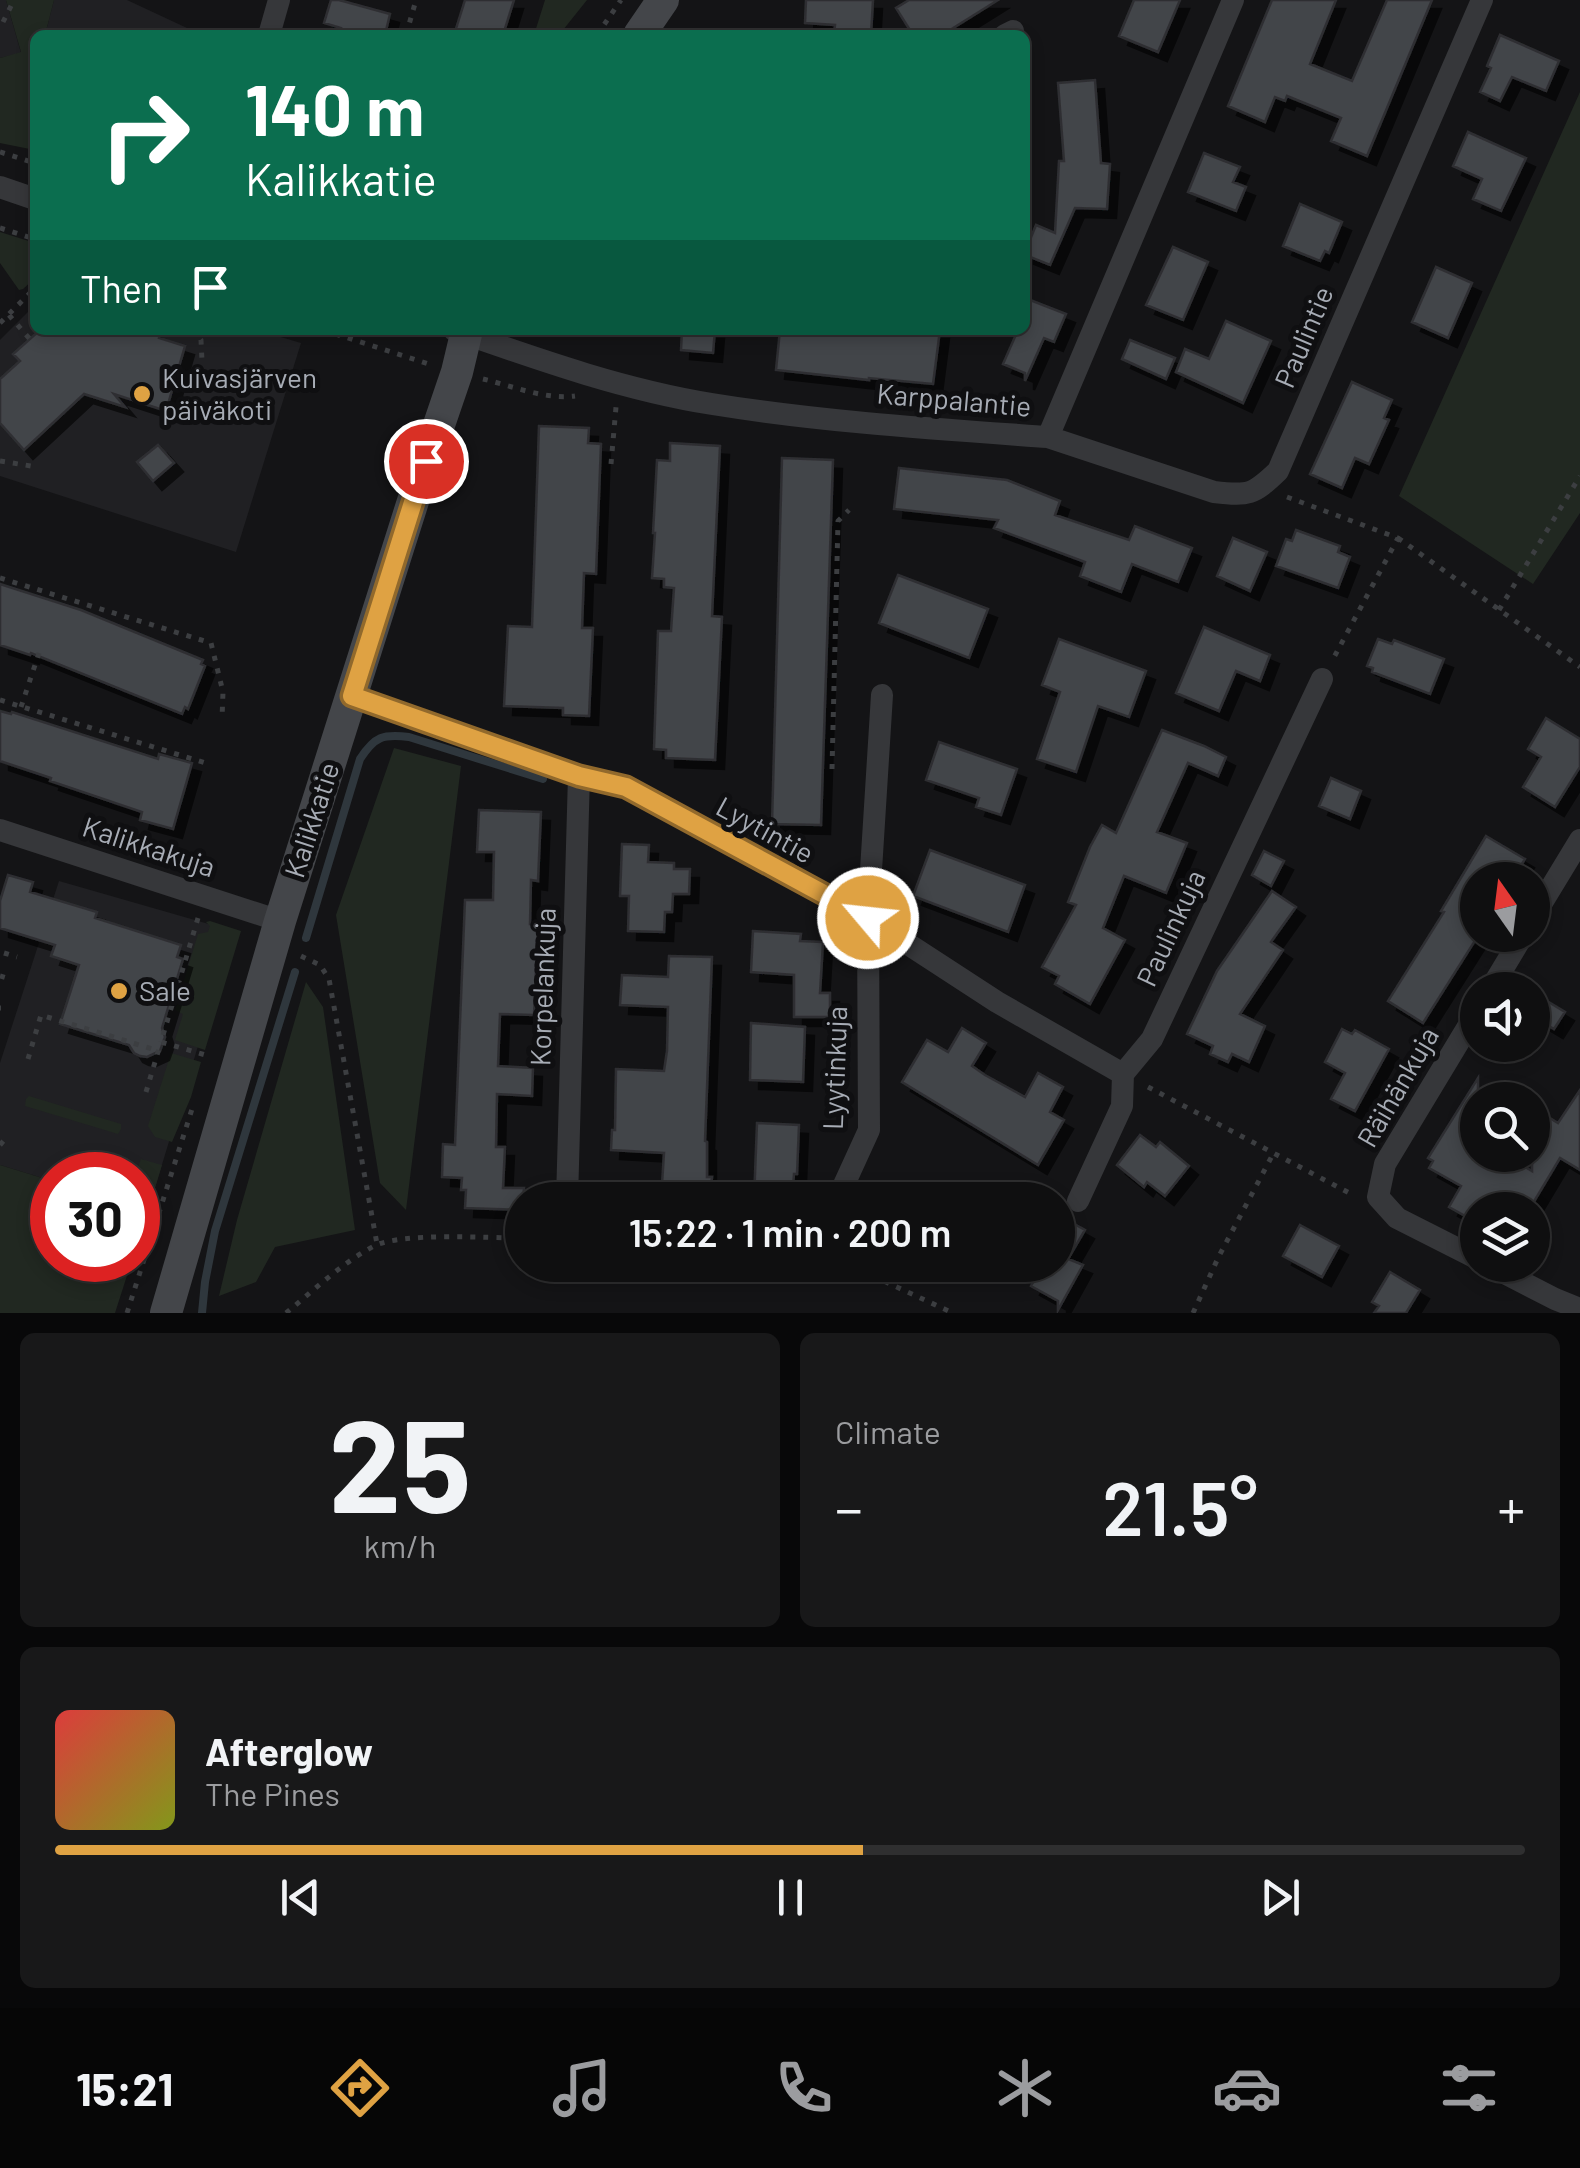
<!DOCTYPE html>
<html lang="en">
<head>
<meta charset="utf-8">
<style>
	:root { --surface:#0f0f10; --page:#181819; --text:#f1f3f6; --muted:#9b9c9f; --line:#2f2f30; --accent:#dfa243 }
	body { margin:0; font-family:Barlow,sans-serif; background:var(--page); color:var(--text); height:100vh; display:flex; flex-direction:column; font-size:38px; white-space:nowrap }
	* { box-sizing:border-box; margin:0 }
	p { font-size:32px; color:var(--muted) }
	.icon { flex:none; width:55px; height:55px; fill:none; stroke:currentColor; stroke-width:2; stroke-linecap:round; stroke-linejoin:round }
	.map { position:relative; height:1313px; overflow:hidden }
	.details { display:flex; flex-direction:column; gap:20px; padding:20px; background:#080809; flex:1 }
	.details>* { flex:none }
	.guide { position:absolute; left:30px; top:30px; width:1000px; height:305px; border-radius:15px; box-shadow:0 5px 15px #0003,0 0 0 2px var(--line); background:#0b6e4f; color:#fff; overflow:hidden }
	.needle { width:65px; rotate:346deg }
	.fabs { position:absolute; left:1460px; top:862px; display:grid; gap:20px }
	.fabs a { display:grid; place-items:center; width:90px; height:90px; border-radius:50%; background:var(--surface); box-shadow:0 5px 15px #0003,0 0 0 2px var(--line); font-size:50px }
	.speed { position:absolute; left:30px; top:1152px; display:flex; gap:20px; font-size:50px; font-weight:700; text-align:center }
	.speed>* { display:grid; place-content:center; width:130px; height:130px; border-radius:50%; background:var(--surface); box-shadow:0 5px 15px #0003,0 0 0 2px var(--line); line-height:1 }
	.speed .limit { border:15px solid #d22; background:#fff; color:#111 }
	.pin { position:absolute; display:grid; place-items:center; width:85px; height:85px; color:#fff; margin:-42px; border:5px solid #fff; border-radius:50%; box-shadow:0 2px 10px #0007 }
	.me { position:absolute; width:110px; margin:-55px; rotate:298deg; stroke-linejoin:round; filter:drop-shadow(0 0 8px #0008) }
	.turn { display:flex; align-items:center; gap:35px; height:210px; padding:0 50px; font-size:45px }
	.turn .icon { width:130px; height:130px; stroke-width:2.5 }
	.turn b { display:block; font-size:70px; line-height:85px }
	.then { display:flex; align-items:center; height:95px; padding:0 50px; background:#0003; gap:20px; font-size:38px }
	.big { font-size:75px; font-weight:600; line-height:1.1 }
	.details .tile { flex:1; display:flex; flex-direction:column; justify-content:center; gap:15px; min-width:0; padding:0 35px; border-radius:15px; background:var(--page) }
	.details .dial { align-items:center; gap:0 }
	.dial b { font-size:130px; line-height:1 }
	.song { display:flex; align-items:center; gap:30px }
	.cover { width:120px; height:120px; border-radius:15px; background:linear-gradient(135deg,hsl(0 70% 55%),hsl(70 70% 35%)) }
	.played { height:10px; border-radius:5px; background:linear-gradient(90deg,var(--accent) 55%,var(--line) 55%) }
	.keys { display:flex; justify-content:space-around; direction:ltr }
	.heat { display:flex; justify-content:space-between; align-items:center; font-size:55px; direction:ltr }
	.details .tiles { flex:1; display:grid; gap:20px; grid-template-columns:1fr 1fr }
	.tile:last-child { grid-column:span 2 }
	.trip { position:absolute; left:505px; top:1182px; width:570px; height:100px; border-radius:50px; background:var(--surface); box-shadow:0 5px 15px #0003,0 0 0 2px var(--line); font-weight:600; line-height:100px; text-align:center }
	.tab-bar { display:flex; height:160px; justify-content:space-around; align-items:center; background:#060606; color:var(--muted) }
	.tab-bar .icon { width:70px; height:70px }
	.tab-bar .on { color:var(--accent) }
	.tab-bar b { font-size:45px; color:var(--text) }
	.map>svg:first-child { display:block }
	.built { fill:#202023 }
	.green { fill:#212821 }
	.lines { fill:none; stroke-linecap:round; stroke-linejoin:round }
	.stream { stroke:#2f373d; stroke-width:8 }
	.building { fill:#434449; stroke:#2e2f32; stroke-width:2.5; filter:url(#shadow) }
	.path { stroke:#3c3e41; stroke-width:5; stroke-dasharray:5 8; stroke-linecap:butt }
	.street { stroke:#36373a; stroke-width:22 }
	.secondary { stroke:#44464a; stroke-width:32 }
	.route-casing { stroke:#91692c; stroke-width:25 }
	.route { stroke:#dfa243; stroke-width:18 }
	.poi-dot { fill:#dfa243; stroke:#0f0f11; stroke-width:4 }
	.labels { text-anchor:middle; stroke-width:10; stroke-linejoin:round; paint-order:stroke }
	.street-label { font-size:28px; fill:#a7acb5; stroke:#0f0f11 }
	.poi-label { font-size:28px; fill:#a7acb5; stroke:#0f0f11; text-anchor:start }
</style>
</head>
<body>
<div class="map">
<svg width="1580" height="1313" viewBox="0 0 1580 1313">
	<defs>
		<filter id="shadow"><feDropShadow dx="9" dy="9" stdDeviation="0" flood-color="#0009"/></filter>
	</defs>
	<rect width="100%" height="100%" fill="#141416"/>
	<path class="built" d="M0 0H6L21 53 0 58Z
		M54 0H127L202 35H45Z
		M35 305V330H257L301 343 236 552 0 476V340Z
		M59 881 233 931 150 1204 138 1175H52V1181L0 1165V1063Z"/>
	<path class="green" d="M6 0H54L45 35H35V150L0 143V58L21 52Z
		M545 0H587L559 35H534Z
		M1580 92V513L1533 584 1399 496Z
		M0 232 35 243V278L23 289 19 290 0 263Z
		M394 748 461 766 406 1210 380 1183 336 915Z
		M210 921 241 931 205 1050 175 1040 183 1014 175 1010 198 934 208 932 210 926 206 922Z
		M306 982 323 1007 355 1230 275 1247 256 1282 219 1296 237 1220Z
		M171 1053 201 1062 191 1097 172 1142 155 1137 148 1126Z
		M29 1096 121 1124V1129L118 1134 25 1106 26 1099Z
		M141 1159 162 1165 138 1244V1175H135Z
		M0 1165 52 1181V1260H132L115 1313H0Z"/>
	<g class="lines">
		<path class="stream" d="M306 938 360 759C375 736 383 734 409 737L543 779
			M202 1313 205 1282 215 1231 295 972"/>
	</g>
	<path class="building" d="M331 0H339L390 14 385 35H339L341 28 324 23Z
		M465 0H514L503 35H454Z
		M806 0H873L871 35H834L835 25 805 23Z
		M909 0H998L942 35H913L896 8Z
		M1134 0H1180L1158 52 1119 36Z
		M1272 0H1336L1310 64 1352 81 1387 0H1432L1367 156 1331 141 1341 118 1287 96 1285 101 1275 97 1265 122 1228 106Z
		M1500 35 1559 61 1546 91 1512 77 1500 101 1480 92 1491 68 1487 66Z
		M1095 80 1101 163 1110 164 1107 209 1075 208 1050 265 1025 255V252L1036 225 1055 233 1059 161H1064L1058 83Z
		M1468 132 1526 158 1501 211 1473 199 1482 179 1453 166Z
		M1204 153 1240 167 1233 182 1246 187 1236 211 1188 192Z
		M1300 204 1342 222 1329 253 1325 251 1320 261 1283 246Z
		M1173 247 1208 262 1183 320 1146 305Z
		M1436 267 1472 283 1448 338 1412 322Z
		M1025 298 1066 314 1054 342 1044 338 1025 381V373L1003 364 1018 330H1025Z
		M1226 321 1271 341 1243 403 1176 372 1185 349 1209 359Z
		M40 330H146L160 334 159 338 185 346 166 411 114 394 125 407 84 394 24 450 0 423V379L20 361 13 354Z
		M682 330H715L713 353 681 350Z
		M780 330H940L933 384 869 378V380L776 370Z
		M1130 340 1175 358 1166 379 1122 359Z
		M1352 382 1392 400 1384 418 1389 420 1369 464 1355 458 1342 488 1310 474Z
		M539 426 589 428 588 443 601 444 596 574 584 573 582 628H593L589 716 563 715V708L504 706 508 626 532 627Z
		M670 443 720 446 712 616 722 617 715 760 666 758V750L654 749 658 631H671L674 588 664 587V579L652 578 655 533H653L657 460 670 461Z
		M158 445 174 463 153 481 137 462Z
		M782 458 833 460 821 825 772 824Z
		M899 468 1007 480 1060 501 1055 515 1129 540 1135 526 1192 548 1178 582 1132 564 1121 592 1080 576 1085 562 994 528 998 520 894 509Z
		M1296 530 1340 546 1338 552 1350 557 1338 588 1276 566 1286 539 1292 541Z
		M1233 538 1267 552 1250 591 1217 576Z
		M898 575 988 609 969 658 879 623Z
		M0 584 81 610 203 660 201 664 205 666 188 709 185 707 182 714 31 653 30 655 0 645Z
		M1204 627 1270 655 1260 681 1236 671 1219 711 1176 693Z
		M1059 639 1146 671 1129 717 1098 706 1076 772 1037 759 1060 692 1042 685Z
		M1378 639 1392 644 1394 640 1444 659 1430 694 1372 672 1373 668 1367 666Z
		M0 711 11 714 12 712 158 759 159 754 192 763 173 829 140 820 142 812 50 781 51 778 0 761Z
		M1546 718 1580 739V767L1555 807 1523 787 1541 757 1528 749Z
		M1162 730 1204 746 1226 757 1218 776 1188 763 1157 832 1187 843 1166 893 1124 876 1103 928 1125 940 1090 1004 1055 984 1059 976 1042 967 1076 905 1068 902 1090 847 1102 825 1116 833Z
		M939 742 1017 769 1001 815 976 807 979 798 926 780Z
		M1331 778 1361 791 1350 819 1319 806Z
		M479 810 541 812 538 881 531 880 530 924H538L534 1015 500 1014 498 1066 533 1068 532 1096 497 1094 496 1147H505L503 1188H524L522 1210 465 1208 466 1190H461L462 1178 442 1177 443 1144 455 1145 465 900H493L494 852H477Z
		M1486 836 1525 859 1512 880H1478V936L1423 1023 1388 1001 1444 912 1441 911Z
		M622 844 649 845 648 862 674 863V869H690L689 894H673L672 912H665L664 932 628 931 629 896H620Z
		M930 850 1025 885 1008 932 913 896Z
		M1264 851 1284 861 1271 886 1252 875Z
		M8 875 33 882 30 892 97 912 95 918 181 945 177 957 183 959 162 1028 165 1037 160 1051 147 1057 140 1056 134 1053 129 1045 60 1024 79 965 51 956 55 945 0 928V901Z
		M1272 891 1296 907 1271 942 1283 950 1240 1014 1265 1026 1249 1062 1232 1054 1228 1062 1210 1054 1213 1046 1187 1034 1217 971Z
		M753 931 801 934 800 941 823 942 820 993H830V1017H794V975L751 972Z
		M669 956 712 957 705 1141 707 1142V1177H712L710 1200H661L664 1153 611 1150 612 1130H615L616 1069 664 1071 667 1051 668 1007 620 1005 622 975 668 977Z
		M1532 992 1565 1012 1554 1029 1532 1016Z
		M751 1023 805 1027 803 1082 750 1080Z
		M962 1028 986 1043 972 1066 985 1075 1025 1097 1038 1073 1063 1087 1050 1112 1064 1120 1038 1165 902 1082 927 1040 948 1052Z
		M1342 1029 1352 1034 1355 1030 1389 1049 1355 1111 1331 1099 1345 1073 1325 1062Z
		M1478 1078V1155H1505L1532 1171V1107L1558 1123 1580 1090V1170L1560 1158 1529 1210H1471L1467 1217 1449 1207 1461 1186 1429 1168 1433 1161 1428 1158Z
		M757 1123 799 1125 797 1174H794L792 1200H754Z
		M1140 1135 1156 1147 1160 1142 1189 1166 1165 1196 1147 1182 1144 1187 1117 1165Z
		M1058 1215 1085 1230 1068 1259 1083 1265 1058 1310V1301L1031 1286 1043 1265H1058Z
		M1300 1225 1339 1246 1322 1277 1283 1256Z
		M1390 1272 1420 1290 1406 1313H1374L1379 1306 1372 1302Z"/>
	<g class="lines">
		<path class="path" d="M3 22 14 0
			M406 35 416 0
			M597 35 621 0
			M0 152 35 163
			M0 228 35 239
			M9 315 34 344
			M0 323 35 288
			M192 330 201 340 202 361
			M323 330 429 364
			M483 379C512 386 546 400 575 396
			M0 461 31 466
			M611 464 616 407
			M1287 497 1398 538 1332 661
			M1398 538 1580 667
			M0 578 211 643 223 692 222 719
			M1499 610 1580 476
			M0 700 209 764
			M21 707 40 650
			M832 769 838 521 849 510
			M198 918 161 1042 209 1056
			M4 953 17 957
			M301 956 320 965 329 979 377 1244
			M0 976 10 979
			M0 1008H1
			M28 1059 41 1015 159 1051
			M1148 1087 1355 1196
			M146 1092 161 1042
			M0 1145 6 1138
			M849 1265 953 1313
			M127 1313 193 1106
			M286 1313C314 1290 342 1263 374 1246 403 1232 487 1238 522 1238
			M1193 1313 1218 1258 1273 1154"/>
		<path class="street" d="M269 35 279 0
			M1005 35 1013 31
			M0 187 35 199
			M454 330C537 359 624 390 712 404 823 422 936 429 1048 437L1233 0
			M1048 437 1214 492C1249 496 1253 495 1278 471L1482 0
			M352 696 579 775 625 787 868 918 997 1002 1123 1074
			M0 830 280 921
			M1532 919 1580 840
			M1490 990 1523 935
			M1478 1010 1385 1164 1378 1197 1397 1218 1478 1259
			M567 1200 579 775
			M837 1200 869 1130 868 918 882 695
			M1078 1201 1122 1106 1123 1074 1152 1039 1322 679
			M1489 1265 1555 1299 1580 1309"/>
		<path class="secondary" d="M639 35 663 0
			M166 1313 280 921 414 498 457 372 467 330"/>
	</g>
	<g class="lines">
		<g class="route-casing">
			<path id="route" d="M426 461 352 696 579 776 626 787 868 918"/>
		</g>
		<use href="#route" class="route"/>
	</g>
	<g class="poi-dot">
		<circle cx="142" cy="394" r="10"/>
		<circle cx="119" cy="991" r="10"/>
	</g>
	<g class="labels">
		<g class="street-label">
			<text transform="translate(1304 337) rotate(-67)" y="10">Paulintie</text>
			<text transform="translate(954 400) rotate(5)" y="10">Karppalantie</text>
			<text transform="translate(312 820) rotate(-72)" y="10">Kalikkatie</text>
			<text transform="translate(765 830) rotate(29)" y="10">Lyytintie</text>
			<text transform="translate(149 847) rotate(18)" y="10">Kalikkakuja</text>
			<text transform="translate(1171 928) rotate(-65)" y="10">Paulinkuja</text>
			<text transform="translate(543 987) rotate(-88)" y="10">Korpelankuja</text>
			<text transform="translate(835 1068) rotate(-88)" y="10">Lyytinkuja</text>
			<text transform="translate(1398 1087) rotate(-60)" y="10">Räihänkuja</text>
		</g>
		<g class="poi-label">
			<text x="162" y="388">Kuivasjärven<tspan x="162" dy="32">päiväkoti</tspan></text>
			<text x="139" y="1001">Sale</text>
		</g>
	</g>
</svg>
<div class="fabs">
<a><svg class="needle" viewBox="-14 -14 28 28"><path d="M0-13l5 13h-10z" fill="#e53935"/><path d="M0 13l5-13h-10z" fill="#9b9c9f"/></svg></a>
<a><svg class="icon" aria-label="sound" viewBox="0 0 24 24"><path d="M4 9h4l5-4v14l-5-4H4zM17 9q2 3 0 6"/></svg></a>
<a><svg class="icon" aria-label="search" viewBox="0 0 24 24"><circle cx="10" cy="10" r="6"/><path d="M15 15l6 6"/></svg></a>
<a><svg class="icon" aria-label="layers" viewBox="0 0 24 24"><path d="M12 4l9 5-9 5-9-5zM3 14l9 5 9-5"/></svg></a>
</div>
<div class="speed"><div class="limit">30</div></div>
<div class="pin" style="left:426px;top:461px;background:#d93025"><svg class="icon" aria-label="arrive" viewBox="0 0 24 24"><path d="M6 21V4h12l-3 4 3 4H6"/></svg></div>
<svg class="me" style="left:868px;top:918px" viewBox="-20 -20 40 40"><circle r="17" fill="#dfa243" stroke="#fff" stroke-width="3"/><path d="M0-11L8 9 0 5-8 9z" fill="#fff"/></svg>
<div class="trip">15:22 · 1 min · 200 m</div>
<div class="guide">
<div class="turn"><svg class="icon" aria-label="right" viewBox="0 0 24 24"><path d="M7 20v-9h11M14 6l5 5-5 5"/></svg><div><b>140 m</b>Kalikkatie</div></div>
<div class="then">Then<svg class="icon" aria-label="arrive" viewBox="0 0 24 24"><path d="M6 21V4h12l-3 4 3 4H6"/></svg></div>
</div>
</div>
<section class="details">
<div class="tiles">
<div class="tile dial"><b>25</b><p>km/h</p></div>
<div class="tile"><p>Climate</p>
<div class="heat"><a>−</a><b class="big">21.5°</b><a>+</a></div>
</div>
<div class="tile">
<div class="song"><i class="cover"></i><div><b>Afterglow</b><p>The Pines</p></div></div>
<div class="played"></div>
<div class="keys"><svg class="icon" aria-label="previous" viewBox="0 0 24 24"><path d="M18 5L8 12l10 7zM5 5v14"/></svg><svg class="icon" aria-label="pause" viewBox="0 0 24 24"><path d="M8 5v14M16 5v14"/></svg><svg class="icon" aria-label="next" viewBox="0 0 24 24"><path d="M6 5l10 7-10 7zM19 5v14"/></svg></div>
</div>
</div>
</section>
<nav class="tab-bar">
<b>15:21</b>
<svg class="icon on" aria-label="directions" viewBox="0 0 24 24"><path d="M12 3l9 9-9 9-9-9zM9 14v-3h6M13 9l2 2-2 2"/></svg>
<svg class="icon" aria-label="music" viewBox="0 0 24 24"><path d="M9 18V5l10-2v13"/><circle cx="6" cy="18" r="3"/><circle cx="16" cy="16" r="3"/></svg>
<svg class="icon" aria-label="phone" viewBox="0 0 24 24"><path d="M5 4h4l2 5-3 2q2 4 5 5l2-3 5 2v4C11 20 4 13 5 4z"/></svg>
<svg class="icon" aria-label="climate" viewBox="0 0 24 24"><path d="M12 3v18M4 7l16 10M4 17L20 7"/></svg>
<svg class="icon" aria-label="car" viewBox="0 0 24 24"><path d="M5 17H2v-5l4-1 3-4h7l3 4 3 1v5h-3M9 17h6M6 11h13"/><circle cx="7" cy="17" r="2"/><circle cx="17" cy="17" r="2"/></svg>
<svg class="icon" aria-label="filters" viewBox="0 0 24 24"><path d="M4 7h16M4 17h16"/><circle cx="9" cy="7" r="2"/><circle cx="15" cy="17" r="2"/></svg>
</nav>
</body>
</html>
